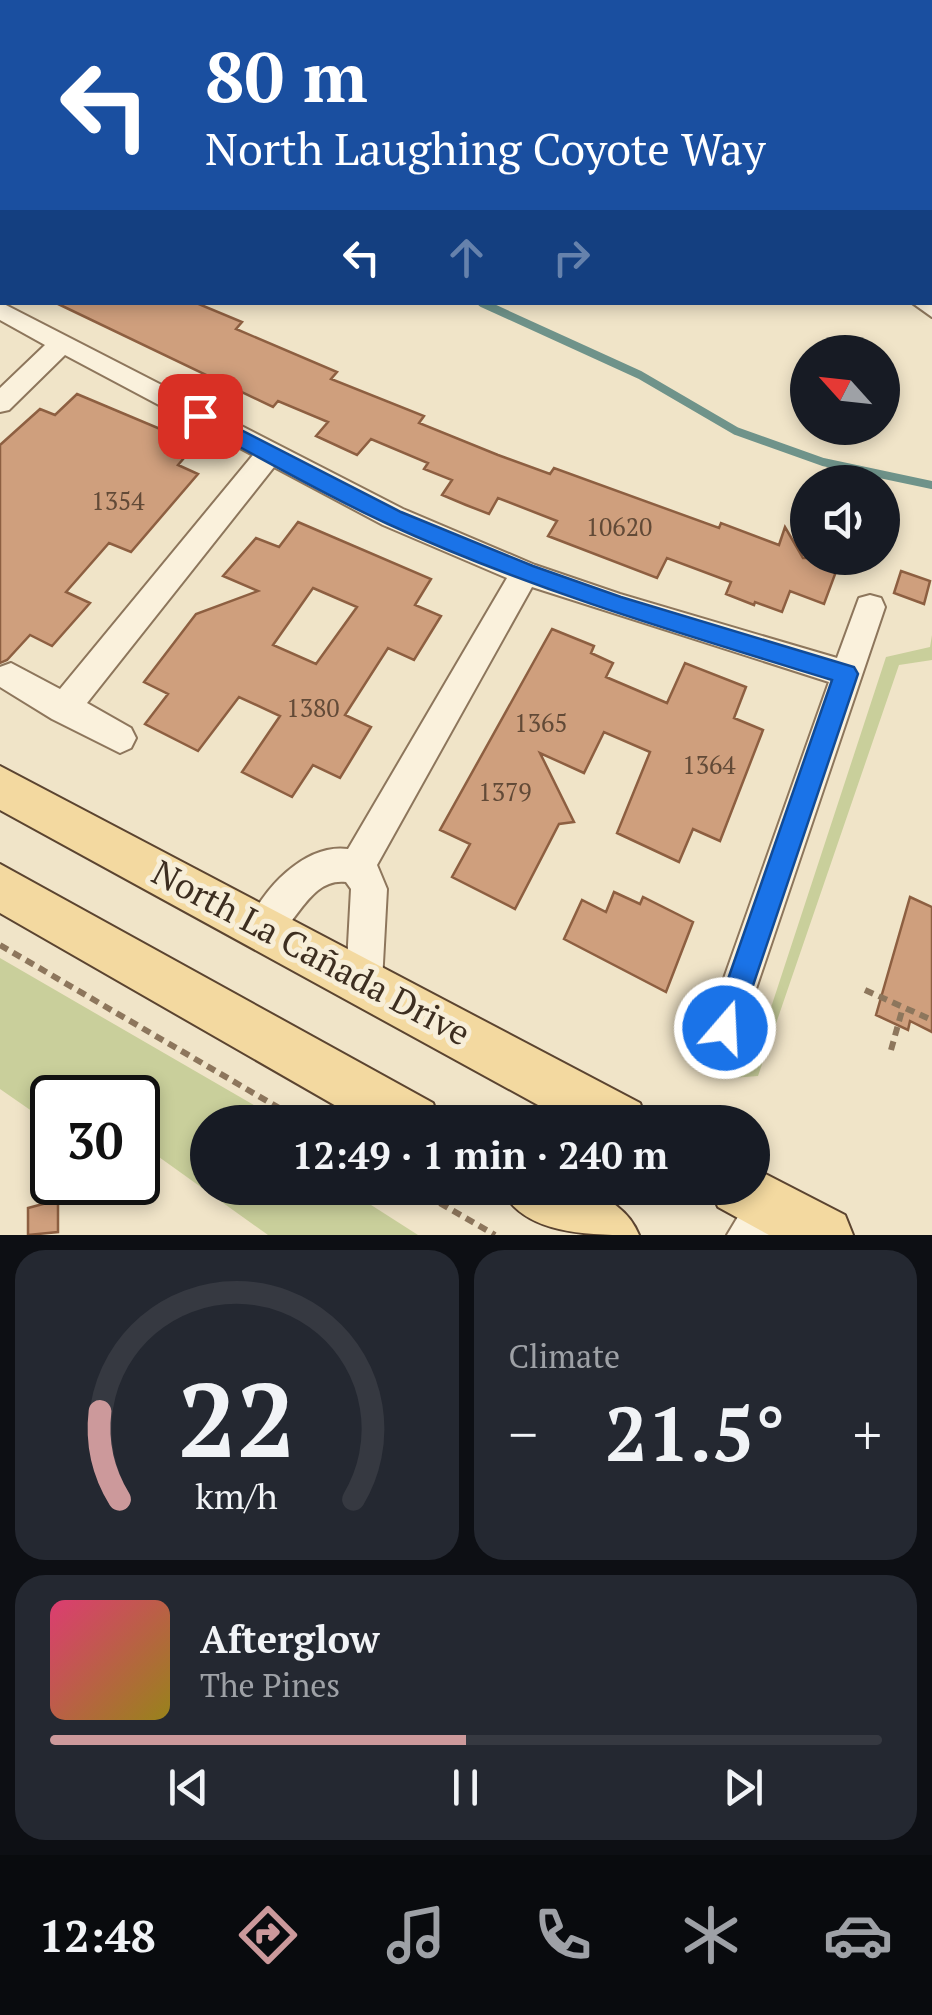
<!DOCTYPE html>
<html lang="en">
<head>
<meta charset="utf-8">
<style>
	:root { --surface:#171b24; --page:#242831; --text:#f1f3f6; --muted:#9ea1a6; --line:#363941; --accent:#cc999b }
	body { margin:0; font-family:"PT Serif",serif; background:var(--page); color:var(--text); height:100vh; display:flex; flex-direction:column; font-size:38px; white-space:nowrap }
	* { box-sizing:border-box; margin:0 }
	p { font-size:32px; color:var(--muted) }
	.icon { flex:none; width:55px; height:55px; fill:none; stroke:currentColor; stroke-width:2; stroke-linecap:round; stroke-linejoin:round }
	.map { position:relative; height:1235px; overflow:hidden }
	.sheet { display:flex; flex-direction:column; gap:15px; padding:15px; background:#0d0f14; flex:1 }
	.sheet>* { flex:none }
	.hud { position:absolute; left:0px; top:0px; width:932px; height:305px; box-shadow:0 5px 15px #0003; background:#1a4fa0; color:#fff; overflow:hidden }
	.needle { width:65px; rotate:297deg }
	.tools { position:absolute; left:790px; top:335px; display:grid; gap:20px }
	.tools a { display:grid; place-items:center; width:110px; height:110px; border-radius:50%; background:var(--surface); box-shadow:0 5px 15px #0003; font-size:50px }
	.speed { position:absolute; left:30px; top:1075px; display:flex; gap:20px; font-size:50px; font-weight:700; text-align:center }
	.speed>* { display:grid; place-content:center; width:130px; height:130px; border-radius:50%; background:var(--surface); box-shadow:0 5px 15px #0003; line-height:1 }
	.speed .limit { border:5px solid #111; border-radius:15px; background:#fff; color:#111 }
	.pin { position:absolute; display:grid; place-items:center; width:85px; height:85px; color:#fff; margin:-42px; border-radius:20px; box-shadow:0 5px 15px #0006 }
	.me { position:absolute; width:110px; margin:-55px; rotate:19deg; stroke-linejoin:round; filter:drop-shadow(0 0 8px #0008) }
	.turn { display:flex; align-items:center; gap:35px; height:210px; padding:0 40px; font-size:45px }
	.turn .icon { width:130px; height:130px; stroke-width:2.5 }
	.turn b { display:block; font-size:70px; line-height:85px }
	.lanes { display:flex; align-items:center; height:95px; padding:0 40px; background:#0003; justify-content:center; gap:50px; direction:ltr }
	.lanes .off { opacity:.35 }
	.big { font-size:75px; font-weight:700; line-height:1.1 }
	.sheet .card { flex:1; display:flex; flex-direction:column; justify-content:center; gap:15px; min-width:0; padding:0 35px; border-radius:30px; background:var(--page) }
	.sheet .dial { align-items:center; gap:0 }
	.dial svg { height:260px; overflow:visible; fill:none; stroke:var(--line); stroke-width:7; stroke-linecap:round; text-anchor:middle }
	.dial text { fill:var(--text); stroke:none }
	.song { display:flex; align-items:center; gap:30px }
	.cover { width:120px; height:120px; border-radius:15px; background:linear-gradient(135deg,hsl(340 70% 55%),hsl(50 70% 35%)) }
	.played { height:10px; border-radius:5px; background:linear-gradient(90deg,var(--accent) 50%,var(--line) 50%) }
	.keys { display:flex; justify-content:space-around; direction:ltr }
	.heat { display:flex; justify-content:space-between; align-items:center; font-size:55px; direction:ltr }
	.sheet .tiles { flex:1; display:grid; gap:15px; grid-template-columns:1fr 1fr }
	.card:last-child { grid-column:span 2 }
	.trip { position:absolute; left:190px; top:1105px; width:580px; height:100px; border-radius:50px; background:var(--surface); box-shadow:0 5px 15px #0003; font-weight:700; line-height:100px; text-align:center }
	.tabs { display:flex; height:160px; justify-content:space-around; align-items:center; background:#090b0e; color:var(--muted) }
	.tabs .icon { width:70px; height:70px }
	.tabs .on { color:var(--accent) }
	.tabs b { font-size:45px; color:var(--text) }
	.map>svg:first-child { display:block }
	.green { fill:#c9cf9b }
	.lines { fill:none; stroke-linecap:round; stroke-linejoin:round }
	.stream-far1 { stroke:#6f938a; stroke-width:6 }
	.stream { stroke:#6f938a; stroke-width:8 }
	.building { fill:#cf9f7d; stroke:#8d5f41; stroke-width:2.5; fill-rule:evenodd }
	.minor-casing { stroke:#8d765c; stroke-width:4 }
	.major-casing { stroke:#5b4430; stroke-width:4 }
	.path-far1 { stroke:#8d765c; stroke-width:4; stroke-dasharray:5 4; stroke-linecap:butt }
	.path { stroke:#8d765c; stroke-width:6; stroke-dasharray:9 6; stroke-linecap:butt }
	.minor { fill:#faf1dc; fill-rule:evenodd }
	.major { fill:#f3d9a0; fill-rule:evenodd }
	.route { fill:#1a73e8; stroke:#114b97; stroke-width:2.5 }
	.labels { text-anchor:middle; stroke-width:10; stroke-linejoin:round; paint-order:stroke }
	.number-label { font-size:25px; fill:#624a37 }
	.near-street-label { font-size:35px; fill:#3d2e20; stroke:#f7eed8 }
</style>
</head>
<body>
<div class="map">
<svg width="932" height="1235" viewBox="0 0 932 1235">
	<rect width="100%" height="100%" fill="#f0e4c8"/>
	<path class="green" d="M0 0H932V268L930 2H2L0 162Z
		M932 635V660L899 665 758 1076 732 1078 722 1068 742 1064 760 1041 886 657 930 647Z
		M0 958 283 1122H208V1188H360L368 1203 418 1235H268L138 1142V1098H52V1110L36 1114 0 1089Z"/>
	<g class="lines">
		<path class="stream-far1" d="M480 302 488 305"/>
		<path class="stream" d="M482 303 640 375 736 431 823 462 932 485"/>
	</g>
	<path class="building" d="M54 302H194L242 322 236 329 337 372 331 379 424 416 419 423 498 455 550 474 554 468 719 528 721 523 779 545 785 527 803 558H841L824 604 790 591 782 612 755 602 754 605 726 594 731 582 667 558 657 578 548 536 557 521 498 498 489 514 466 505 442 495 452 480 424 469 428 463 371 439 357 455 316 436 328 422 278 401 273 407Z
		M77 394 196 444 178 465 198 474 131 552 109 543 66 592 90 603 52 646 30 635 7 660 0 663V445L40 409 55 415Z
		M298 522 431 579 415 605 441 616 414 660 388 648 345 715 371 727 340 778 313 765 292 797 242 772 280 716 239 697 198 751 145 724 168 694 144 682 196 614 258 591 223 576 256 538 279 547ZM313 588 357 607 316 664 273 645Z
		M901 571 930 581 924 604 894 593Z
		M552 629 594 646 591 653 613 663 606 677 667 703 685 663 746 687 734 718 763 730 720 841 693 829 679 862 617 833 650 752 604 732 584 773 540 753 574 822 559 824 515 909 452 877 470 844 440 830Z
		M614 892 640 904 643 897 693 922 666 992 564 939 582 900 606 912Z
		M910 897 932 907V1032L910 1021 908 1030 876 1015Z
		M58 1200V1232L28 1235V1208Z"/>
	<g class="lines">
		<g class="minor-casing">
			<path id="minor" d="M541 0H562L563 2H543Z
				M930 296 932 297V317L911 302H930Z
				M0 302 403 509 535 565 620 594 837 658 859 598 870 595 881 598 885 607 738 1042 725 1048 712 1042 706 1029 829 682 532 587 377 865 387 889 382 982 377 995 364 1000 351 995 346 982 351 889 346 882C307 877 295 933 264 946L251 941 246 928C261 891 304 843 348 849L507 578 383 525 274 467 87 703 131 728 136 738 131 748 120 753 52 719 0 687V667L11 663 60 689 253 455 65 355 9 410 0 412V388L45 345 0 320Z
				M769 1184 784 1190 790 1205 773 1235H727L754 1190Z"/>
		</g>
		<g class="major-casing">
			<path id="major" d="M0 766 640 1103 647 1122H569L0 810Z
				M0 864 433 1103 440 1122H364L0 913Z
				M752 1167 845 1215 853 1235H769L718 1207 710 1188H752Z
				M501 1188C549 1185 617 1182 639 1235 589 1235 523 1235 501 1188Z"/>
		</g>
		<path class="path-far1" d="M617 2 621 0"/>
		<path class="path" d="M0 945 303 1122
			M865 990 932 1020
			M891 1050 903 1007
			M414 1188 495 1235"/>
		<use href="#minor" class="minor"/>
		<use href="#major" class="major"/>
	</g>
	<path class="route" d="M200 409 401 512 533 566 621 597 854 667 858 674 735 1039 725 1043 715 1039 711 1028 832 680C682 634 532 590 388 524 322 494 258 456 193 422V411Z"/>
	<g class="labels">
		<g class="number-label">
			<text x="118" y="510">1354</text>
			<text x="619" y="536">10620</text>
			<text x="313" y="717">1380</text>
			<text x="541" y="732">1365</text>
			<text x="709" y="774">1364</text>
			<text x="505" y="801">1379</text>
		</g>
		<g class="near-street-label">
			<text transform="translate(311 953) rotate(28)" y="12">North La Cañada Drive</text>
		</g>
	</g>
</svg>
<div class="tools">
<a><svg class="needle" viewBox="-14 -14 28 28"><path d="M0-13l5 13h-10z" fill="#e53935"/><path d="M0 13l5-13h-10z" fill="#9ea1a6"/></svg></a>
<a><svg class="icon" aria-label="sound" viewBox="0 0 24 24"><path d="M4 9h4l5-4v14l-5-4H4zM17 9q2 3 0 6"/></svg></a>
</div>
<div class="speed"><div class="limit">30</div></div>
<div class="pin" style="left:200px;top:416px;background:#d93025"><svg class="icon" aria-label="arrive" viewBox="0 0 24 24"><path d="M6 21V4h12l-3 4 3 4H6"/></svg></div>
<svg class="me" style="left:725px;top:1028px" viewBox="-20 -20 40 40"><circle r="17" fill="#1a73e8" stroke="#fff" stroke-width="3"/><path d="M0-11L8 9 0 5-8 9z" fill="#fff"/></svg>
<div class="trip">12:49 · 1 min · 240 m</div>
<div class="hud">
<div class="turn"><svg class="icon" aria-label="left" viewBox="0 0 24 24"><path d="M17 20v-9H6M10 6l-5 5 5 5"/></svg><div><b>80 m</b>North Laughing Coyote Way</div></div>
<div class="lanes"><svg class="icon" aria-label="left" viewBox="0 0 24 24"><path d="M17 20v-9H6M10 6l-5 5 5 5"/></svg><svg class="icon off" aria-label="ahead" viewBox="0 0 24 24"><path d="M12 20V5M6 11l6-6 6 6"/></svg><svg class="icon off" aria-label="right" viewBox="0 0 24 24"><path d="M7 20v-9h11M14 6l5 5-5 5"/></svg></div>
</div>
</div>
<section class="sheet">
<div class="tiles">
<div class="card dial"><svg viewBox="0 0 100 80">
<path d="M14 69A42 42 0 1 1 86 69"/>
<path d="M14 69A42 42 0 0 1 8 42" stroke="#cc999b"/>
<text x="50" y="56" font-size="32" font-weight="700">22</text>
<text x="50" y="72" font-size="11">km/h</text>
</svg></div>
<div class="card"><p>Climate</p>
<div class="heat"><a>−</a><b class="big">21.5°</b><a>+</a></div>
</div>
<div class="card">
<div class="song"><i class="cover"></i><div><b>Afterglow</b><p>The Pines</p></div></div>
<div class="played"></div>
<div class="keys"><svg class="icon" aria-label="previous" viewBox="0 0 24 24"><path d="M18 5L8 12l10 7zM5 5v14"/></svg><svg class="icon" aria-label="pause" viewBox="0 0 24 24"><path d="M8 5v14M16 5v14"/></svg><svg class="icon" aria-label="next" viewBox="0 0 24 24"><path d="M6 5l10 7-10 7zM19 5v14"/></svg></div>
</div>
</div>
</section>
<nav class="tabs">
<b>12:48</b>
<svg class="icon on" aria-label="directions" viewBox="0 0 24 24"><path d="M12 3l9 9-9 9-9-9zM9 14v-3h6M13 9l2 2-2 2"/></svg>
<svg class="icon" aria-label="music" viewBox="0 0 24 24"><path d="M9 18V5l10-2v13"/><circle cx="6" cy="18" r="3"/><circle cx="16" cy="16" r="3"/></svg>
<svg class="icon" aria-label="phone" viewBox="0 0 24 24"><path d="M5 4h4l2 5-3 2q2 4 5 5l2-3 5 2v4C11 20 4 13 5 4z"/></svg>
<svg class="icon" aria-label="climate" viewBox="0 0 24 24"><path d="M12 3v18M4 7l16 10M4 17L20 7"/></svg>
<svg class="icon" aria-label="car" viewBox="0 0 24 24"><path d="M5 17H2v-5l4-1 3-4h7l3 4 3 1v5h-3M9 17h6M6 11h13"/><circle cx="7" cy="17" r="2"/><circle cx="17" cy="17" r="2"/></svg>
</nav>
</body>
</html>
